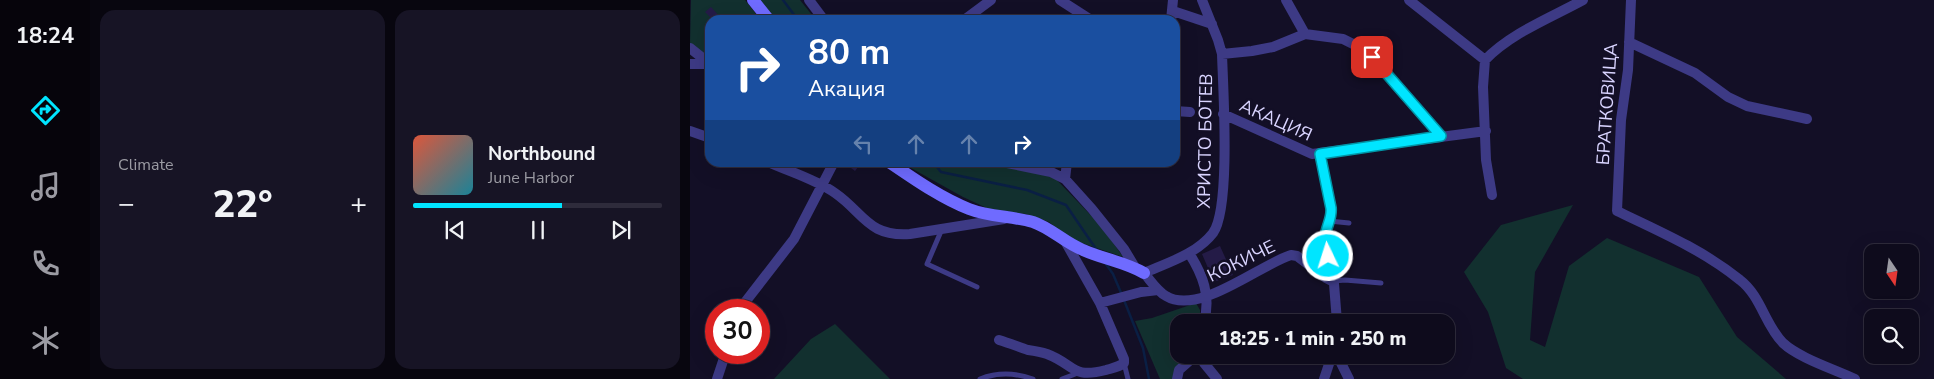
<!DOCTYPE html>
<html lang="en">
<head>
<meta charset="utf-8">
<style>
	:root { --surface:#0e0b1c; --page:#171425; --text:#f1f3f6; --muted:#9b9ba3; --line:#2e2b3b; --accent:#00e5ff }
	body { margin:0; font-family:"Nunito Sans",sans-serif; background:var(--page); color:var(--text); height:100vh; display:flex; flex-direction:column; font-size:19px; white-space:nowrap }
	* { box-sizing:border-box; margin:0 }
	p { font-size:16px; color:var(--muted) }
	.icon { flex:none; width:28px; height:28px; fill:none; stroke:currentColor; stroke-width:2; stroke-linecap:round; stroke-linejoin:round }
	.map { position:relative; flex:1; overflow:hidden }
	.side { display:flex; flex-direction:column; gap:10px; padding:10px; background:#08060f; width:600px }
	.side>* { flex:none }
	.top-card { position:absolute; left:15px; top:15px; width:475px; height:152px; border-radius:15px; box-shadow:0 5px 20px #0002,0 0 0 1px var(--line); background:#1a4fa0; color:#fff; overflow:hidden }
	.needle { width:32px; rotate:167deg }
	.buttons { position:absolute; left:1174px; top:244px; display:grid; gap:10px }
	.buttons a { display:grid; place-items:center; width:55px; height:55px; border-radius:10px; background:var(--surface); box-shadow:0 5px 20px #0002,0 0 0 1px var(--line); font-size:25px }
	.speed { position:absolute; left:15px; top:299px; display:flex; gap:10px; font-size:25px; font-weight:700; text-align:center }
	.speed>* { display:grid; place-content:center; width:65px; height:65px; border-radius:50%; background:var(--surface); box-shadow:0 5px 20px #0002,0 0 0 1px var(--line); line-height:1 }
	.speed .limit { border:8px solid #d22; background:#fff; color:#111 }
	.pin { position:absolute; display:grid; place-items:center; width:42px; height:42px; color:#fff; margin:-21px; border-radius:10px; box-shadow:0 2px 8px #0006 }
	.me { position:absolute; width:55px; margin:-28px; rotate:356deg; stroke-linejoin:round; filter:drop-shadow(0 0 4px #0008) }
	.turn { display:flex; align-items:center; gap:18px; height:105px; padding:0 20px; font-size:22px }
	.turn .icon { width:65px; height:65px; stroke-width:2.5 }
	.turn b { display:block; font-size:35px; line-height:42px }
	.lanes { display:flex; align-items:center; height:48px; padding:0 20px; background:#0003; justify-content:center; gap:25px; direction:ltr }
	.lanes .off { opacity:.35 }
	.big { font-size:38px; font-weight:800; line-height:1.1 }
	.side .tile { flex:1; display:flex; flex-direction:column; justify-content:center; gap:8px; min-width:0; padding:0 18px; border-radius:15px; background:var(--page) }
	.song { display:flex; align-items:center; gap:15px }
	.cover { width:60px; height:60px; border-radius:8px; background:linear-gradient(135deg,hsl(10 70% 55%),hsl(190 70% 35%)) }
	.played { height:5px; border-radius:2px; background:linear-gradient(90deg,var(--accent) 60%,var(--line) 60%) }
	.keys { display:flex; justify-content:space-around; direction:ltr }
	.heat { display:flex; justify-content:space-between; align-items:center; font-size:28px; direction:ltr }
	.side .tiles { flex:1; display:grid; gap:10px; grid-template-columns:repeat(2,1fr) }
	.trip { position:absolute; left:480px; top:314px; width:285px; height:50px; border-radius:15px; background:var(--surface); box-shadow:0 5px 20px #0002,0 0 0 1px var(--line); font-weight:800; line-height:50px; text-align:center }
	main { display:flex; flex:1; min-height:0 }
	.tab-bar { display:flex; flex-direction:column; width:90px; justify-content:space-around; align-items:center; background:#06040b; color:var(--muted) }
	.tab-bar .icon { width:35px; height:35px }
	.tab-bar .current { color:var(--accent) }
	.tab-bar b { font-size:22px; color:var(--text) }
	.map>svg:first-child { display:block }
	.green { fill:#12302f }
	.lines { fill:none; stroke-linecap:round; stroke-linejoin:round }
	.stream { stroke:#0a1f44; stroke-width:2.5 }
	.building { fill:#241b47 }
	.lane { stroke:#3d3a85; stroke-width:5 }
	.street { stroke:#3d3a85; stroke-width:10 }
	.secondary { stroke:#6f6bff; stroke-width:12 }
	.route-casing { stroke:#0095a6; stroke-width:12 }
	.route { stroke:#00e5ff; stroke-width:9 }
	.labels { text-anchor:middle; stroke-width:5; stroke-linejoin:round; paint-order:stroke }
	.street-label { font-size:18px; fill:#d9d4ff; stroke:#130f26 }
</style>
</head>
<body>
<main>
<nav class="tab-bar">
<b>18:24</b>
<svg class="icon current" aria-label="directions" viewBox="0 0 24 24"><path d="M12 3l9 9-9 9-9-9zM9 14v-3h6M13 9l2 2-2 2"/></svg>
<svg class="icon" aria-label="music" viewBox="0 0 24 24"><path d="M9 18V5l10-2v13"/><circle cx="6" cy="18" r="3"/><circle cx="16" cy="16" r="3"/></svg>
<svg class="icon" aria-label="phone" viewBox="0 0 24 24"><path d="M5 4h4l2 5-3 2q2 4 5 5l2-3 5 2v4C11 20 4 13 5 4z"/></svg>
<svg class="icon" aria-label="climate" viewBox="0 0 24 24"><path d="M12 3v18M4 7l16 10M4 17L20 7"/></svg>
</nav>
<section class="side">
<div class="tiles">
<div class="tile"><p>Climate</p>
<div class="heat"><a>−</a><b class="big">22°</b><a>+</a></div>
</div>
<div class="tile">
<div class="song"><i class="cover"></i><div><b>Northbound</b><p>June Harbor</p></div></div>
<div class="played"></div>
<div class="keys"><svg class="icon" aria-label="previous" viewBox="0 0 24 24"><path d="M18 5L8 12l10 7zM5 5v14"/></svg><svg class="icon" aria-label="pause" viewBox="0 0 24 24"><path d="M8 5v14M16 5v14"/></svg><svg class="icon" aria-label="next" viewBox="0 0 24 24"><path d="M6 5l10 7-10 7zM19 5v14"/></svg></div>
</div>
</div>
</section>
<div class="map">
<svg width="1244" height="379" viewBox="0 0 1244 379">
	<rect width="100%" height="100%" fill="#130f26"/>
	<path class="green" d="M1 0H55L71 20H20V61L0 44Z
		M70 0H110L126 20H86Z
		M212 163H276L281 164 327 168 365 178 412 227 433 257 380 239 359 222 336 214 299 209 273 197Z
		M883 205 845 272 840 340 855 347 879 266 917 238 1009 277 1047 337 1096 379H833L816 368 798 312 774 272 811 225Z
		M506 303 510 310V322H489V355H497L483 379H470L445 321 462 318Z
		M145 324 200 379H84L121 339Z"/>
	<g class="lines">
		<path class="stream" d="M93 0 108 20
			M243 162 251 172 337 190 376 205 406 249
			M416 264 423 274 432 295
			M434 300 453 348 459 379"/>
	</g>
	<path class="building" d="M21 7 33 20H23L15 12Z
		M153 162H172L165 171Z
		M530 246 543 275 524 282 512 254Z"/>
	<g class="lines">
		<path class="lane" d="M639 221 659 223
			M252 229 237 264 287 287
			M644 281 655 280 691 283
			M434 363 438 379
			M290 379C308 372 326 373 343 379
			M372 379 388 373"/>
		<path class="street" d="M119 0 134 20
			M370 0 401 20
			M512 0 528 40 532 54C533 88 541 208 523 233 507 254 477 263 454 273 461 281 467 291 476 296 509 316 569 265 601 255L607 256 636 278 644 282
			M596 0 615 34
			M719 0 795 60
			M941 0 938 70 931 120 927 211C969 231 1013 250 1050 280 1071 296 1075 325 1093 343 1109 358 1144 369 1165 379
			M483 11 522 24
			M274 20 301 0
			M401 20H412
			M481 20 483 0
			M939 42 1005 73 1038 97 1057 106 1117 119
			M0 48 20 64
			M532 54 562 51 583 47 615 34 653 39 667 46 682 57 751 136
			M0 64H20
			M485 111 500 112
			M533 114 622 154 796 131
			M0 131 20 138
			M630 154 641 208V215L635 233V244L643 271 647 322
			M78 162C100 172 125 179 145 193 174 213 178 237 220 234L314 219
			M312 162 361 172 375 179 402 209 434 249 446 269
			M375 179 377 162
			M802 195 796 160 793 87 795 60C821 33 860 18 893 0
			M499 253C513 275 521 296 514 322
			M410 303 451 292 468 290
			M49 310 104 239 144 162
			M309 340C319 343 329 347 338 350 345 351 351 352 357 354 386 365 381 379 416 370 423 368 429 367 434 363V359L410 303 375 241
			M511 355 514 363 527 379
			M647 355 659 379
			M27 379 36 352
			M487 379 489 370 506 355
			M634 379 642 355"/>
		<path class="secondary" d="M63 0 79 20
			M199 162C224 179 251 198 279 209 299 217 322 216 343 222 361 228 375 243 393 250 413 259 435 262 454 273"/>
	</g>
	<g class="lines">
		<g class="route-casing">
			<path id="route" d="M638 256C636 248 634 241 636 232 638 223 642 217 641 208L630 154 751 136 682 57"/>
		</g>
		<use href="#route" class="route"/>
	</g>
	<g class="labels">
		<g class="street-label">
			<text transform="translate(917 104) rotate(-86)" y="6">БРАТКОВИЦА</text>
			<text transform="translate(586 120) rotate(24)" y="6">АКАЦИЯ</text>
			<text transform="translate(515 141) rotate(-89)" y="6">ХРИСТО БОТЕВ</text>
			<text transform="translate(551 261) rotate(-26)" y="6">КОКИЧЕ</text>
		</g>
	</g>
</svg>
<div class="buttons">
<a><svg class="needle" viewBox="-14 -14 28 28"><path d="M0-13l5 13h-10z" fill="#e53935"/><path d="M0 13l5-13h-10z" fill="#9b9ba3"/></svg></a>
<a><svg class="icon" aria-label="search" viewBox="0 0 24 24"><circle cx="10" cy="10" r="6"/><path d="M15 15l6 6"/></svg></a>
</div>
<div class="speed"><div class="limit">30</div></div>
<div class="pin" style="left:682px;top:57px;background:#d93025"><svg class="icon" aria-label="arrive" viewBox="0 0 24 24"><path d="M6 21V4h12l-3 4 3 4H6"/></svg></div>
<svg class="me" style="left:638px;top:256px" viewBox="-20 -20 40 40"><circle r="17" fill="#00e5ff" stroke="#fff" stroke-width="3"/><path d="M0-11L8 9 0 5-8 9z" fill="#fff"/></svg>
<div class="trip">18:25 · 1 min · 250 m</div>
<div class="top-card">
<div class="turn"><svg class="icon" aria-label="right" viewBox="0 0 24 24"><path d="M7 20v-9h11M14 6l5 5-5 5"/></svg><div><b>80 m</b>Акация</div></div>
<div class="lanes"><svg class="icon off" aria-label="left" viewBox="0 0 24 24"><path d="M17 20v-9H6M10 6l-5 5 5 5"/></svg><svg class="icon off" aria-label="ahead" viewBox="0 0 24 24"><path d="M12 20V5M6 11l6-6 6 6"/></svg><svg class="icon off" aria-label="ahead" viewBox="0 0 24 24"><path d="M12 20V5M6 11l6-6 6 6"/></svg><svg class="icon" aria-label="right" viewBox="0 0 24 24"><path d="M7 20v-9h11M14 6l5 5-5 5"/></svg></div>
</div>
</div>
</main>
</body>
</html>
